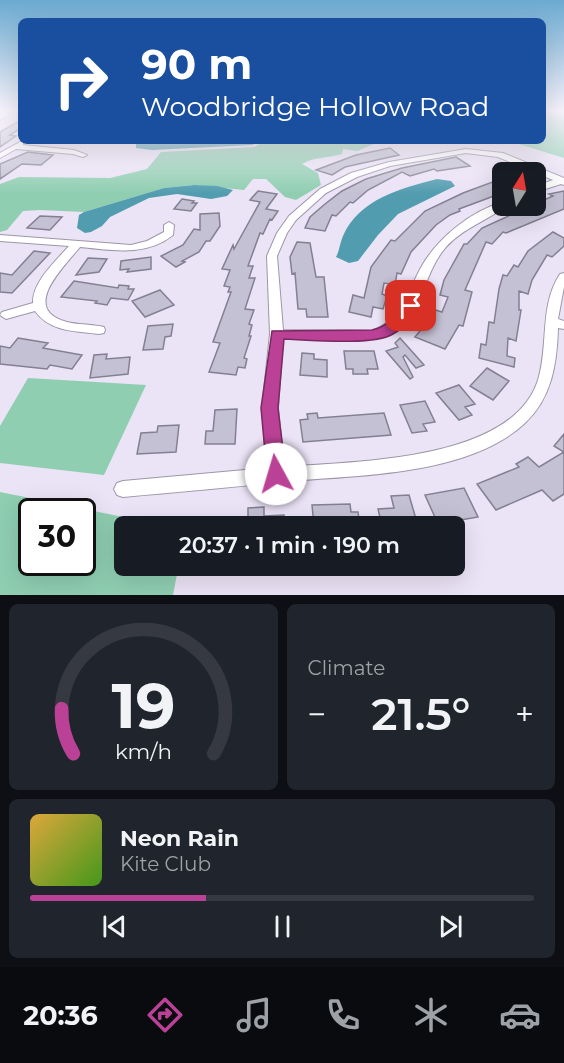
<!DOCTYPE html>
<html lang="en">
<head>
<meta charset="utf-8">
<style>
	:root { --surface:#171b24; --page:#20242c; --text:#f1f3f6; --muted:#9ea1a6; --line:#363941; --accent:#ba4195 }
	body { margin:0; font-family:Montserrat,sans-serif; background:var(--page); color:var(--text); height:100vh; display:flex; flex-direction:column; font-size:22px; white-space:nowrap }
	* { box-sizing:border-box; margin:0 }
	p { font-size:20px; color:var(--muted) }
	.icon { flex:none; width:33px; height:33px; fill:none; stroke:currentColor; stroke-width:2; stroke-linecap:round; stroke-linejoin:round }
	.map { position:relative; height:595px; overflow:hidden }
	.sheet { display:flex; flex-direction:column; gap:9px; padding:9px; background:#0d0f14; flex:1 }
	.sheet>* { flex:none }
	.hud { position:absolute; left:18px; top:18px; width:528px; height:126px; border-radius:9px; box-shadow:0 6px 24px #0002; background:#1a4fa0; color:#fff; overflow:hidden }
	.needle { width:39px; rotate:11deg }
	.fabs { position:absolute; left:492px; top:162px; display:grid; gap:12px }
	.fabs a { display:grid; place-items:center; width:54px; height:54px; border-radius:9px; background:var(--surface); box-shadow:0 6px 24px #0002; font-size:30px }
	.speed { position:absolute; left:18px; top:498px; display:flex; gap:12px; font-size:30px; font-weight:700; text-align:center }
	.speed>* { display:grid; place-content:center; width:78px; height:78px; border-radius:50%; background:var(--surface); box-shadow:0 6px 24px #0002; line-height:1 }
	.speed .limit { border:3px solid #111; border-radius:9px; background:#fff; color:#111 }
	.pin { position:absolute; display:grid; place-items:center; width:51px; height:51px; color:#fff; margin:-26px; border-radius:12px; box-shadow:0 3px 9px #0006 }
	.me { position:absolute; width:66px; margin:-33px; rotate:354deg; stroke-linejoin:round; filter:drop-shadow(0 0 4px #0008) }
	.turn { display:flex; align-items:center; gap:21px; height:126px; padding:0 24px; font-size:27px }
	.turn .icon { width:78px; height:78px; stroke-width:2.5 }
	.turn b { display:block; font-size:42px; line-height:51px }
	.big { font-size:45px; font-weight:600; line-height:1.1 }
	.sheet .card { flex:1; display:flex; flex-direction:column; justify-content:center; gap:9px; min-width:0; padding:0 21px; border-radius:9px; background:var(--page) }
	.sheet .dial { align-items:center; gap:0 }
	.dial svg { height:156px; overflow:visible; fill:none; stroke:var(--line); stroke-width:7; stroke-linecap:round; text-anchor:middle }
	.dial text { fill:var(--text); stroke:none }
	.song { display:flex; align-items:center; gap:18px }
	.cover { width:72px; height:72px; border-radius:9px; background:linear-gradient(135deg,hsl(40 70% 55%),hsl(100 70% 35%)) }
	.played { height:6px; border-radius:3px; background:linear-gradient(90deg,var(--accent) 35%,var(--line) 35%) }
	.keys { display:flex; justify-content:space-around; direction:ltr }
	.heat { display:flex; justify-content:space-between; align-items:center; font-size:33px; direction:ltr }
	.sheet .tiles { flex:1; display:grid; gap:9px; grid-template-columns:1fr 1fr }
	.card:last-child { grid-column:span 2 }
	.trip { position:absolute; left:114px; top:516px; width:351px; height:60px; border-radius:9px; background:var(--surface); box-shadow:0 6px 24px #0002; font-weight:600; line-height:60px; text-align:center }
	.tabs { display:flex; height:96px; justify-content:space-around; align-items:center; background:#090b0e; color:var(--muted) }
	.tabs .icon { width:42px; height:42px }
	.tabs .current { color:var(--accent) }
	.tabs b { font-size:27px; color:var(--text) }
	.map>svg:first-child { display:block }
	.green { fill:#8fceb1; fill-rule:evenodd }
	.water { fill:#519caf }
	.building { fill:#c4c1d4; stroke:#838092; stroke-width:1.5 }
	.lines { fill:none; stroke-linecap:round; stroke-linejoin:round }
	.street-casing { stroke:#9d96a8; stroke-width:2 }
	.secondary-casing { stroke:#9d96a8; stroke-width:2 }
	.street { fill:#fff; fill-rule:evenodd }
	.secondary { fill:#fff; fill-rule:evenodd }
	.route { fill:#ba4195; stroke:#792a61; stroke-width:1.5 }
</style>
</head>
<body>
<div class="map">
<svg width="564" height="595" viewBox="0 0 564 595">
	<rect width="100%" height="100%" fill="#ebe3f6"/>
	<path class="green" d="M543 111 564 113V158L509 141H543Z
		M263 141H409L374 144 357 151 343 149 342 154C329 158 313 157 302 164L318 173 321 185 296 200 285 197 266 179H253L244 190 193 185 164 188 84 212 40 210 23 211 7 230 0 232V184L19 177 110 178 147 169 161 152 255 147Z
		M28 378 146 385 104 475 0 463V426Z
		M0 492 133 519 139 526H124V566H170L177 574 173 595H0ZM32 512H82V562H32Z"/>
	<path class="water" d="M146 141H259L252 145 152 150 136 148V143Z
		M437 179 451 181 455 186 398 214 378 235 358 261 349 263 336 257C339 252 340 243 343 236 359 199 402 188 437 179Z
		M194 185 217 186 233 190 227 196 211 199 177 194 149 198 110 217 102 226 91 232 85 233 77 228 79 215 84 212 164 188Z"/>
	<path class="building" d="M21 120V128L10 135 16 136 0 147V132Z
		M390 148 399 155 345 167 332 175 316 170 356 155Z
		M28 152 53 155 41 165 22 164 0 179V164Z
		M456 157 470 166 437 171 434 169 410 176 402 172 368 190 353 203 350 202 336 216 332 215 325 231 305 228 310 217 325 204 342 191 366 179 402 168Z
		M498 180 502 193 459 209 460 211 450 215 436 225 411 252 401 274 397 273 395 285 384 283 382 294 387 296 383 309 373 307 371 317 349 312 353 295 364 298 371 267 391 240 395 241 425 211 463 193Z
		M258 191 277 194 266 209 278 211 272 220 270 219 263 234 260 233 248 266H253L249 278H255L245 309 254 310 249 324 252 325 249 336H251L244 358 247 359 245 368 238 367 236 375 209 372 220 343 213 342 231 292H228L230 287 224 286 230 270 222 269 233 245 234 249 260 202 250 200Z
		M564 191V209L506 233 503 232 492 244 486 242 465 290 472 292 463 326 459 325 445 349 415 337 425 325 432 309 442 312 448 297 440 295 444 280 464 244H467L482 228 553 196 549 194Z
		M182 199 194 201 192 203H197L191 211 174 209Z
		M219 213 220 226 210 241H206L199 252 182 261 185 262 176 267 161 256 183 245 194 229 200 230V214Z
		M40 216 62 217 50 230 27 228Z
		M553 232 564 238V246L552 257 547 255 532 280 528 294 519 291V310H521L516 341 508 338 507 356 515 358 514 367 479 358 481 344 486 345 489 322 494 323 499 289 503 275 507 276 514 265 518 267 528 251Z
		M297 242 310 243 316 277H324L328 317H307L306 309H298L295 273 292 274 290 257Z
		M34 251 50 253 12 293 0 292V273L12 275Z
		M151 257V269L127 272 129 269 120 270 121 261Z
		M88 258 107 259 99 272 76 275Z
		M74 281 118 288 119 285 129 286 128 289H134L128 300 111 298 107 305 95 303 97 301 61 297Z
		M160 290 174 305 145 317 132 301Z
		M173 324 171 336 165 337 163 349 143 350 148 326Z
		M18 338 48 343 43 348 82 355 72 369 50 365 47 369 0 364V346L10 348Z
		M400 338 424 365 416 368 405 355 403 357 413 377 410 379 386 351 398 347 395 343Z
		M344 351H374L378 369H367L368 374H353V369H346Z
		M302 353 314 354V359L327 360V377L300 375Z
		M107 354 106 359 130 357 128 374 90 378 94 355Z
		M487 368 509 381 493 400 470 386Z
		M459 385 475 404 465 407 472 415 459 420 436 393Z
		M425 401 435 422 423 424 427 431 412 433 400 405Z
		M237 409 235 444H205L206 431H213L215 410Z
		M317 413 318 418 384 413 391 435 303 442 300 420 308 419 307 414Z
		M179 425 176 452 137 454 141 433 157 432 158 426Z
		M564 434V494L553 501 542 490 496 510 477 484 519 467 516 464 528 457 539 467 564 452 554 446Z
		M464 488 478 517 438 524 425 495Z
		M409 495 418 526H382L378 509 394 508 391 496Z
		M350 504 351 512H358L360 526H314L312 505Z
		M264 507V516L284 515V526H248V508Z"/>
	<g class="lines">
		<g class="street-casing">
			<path id="street" d="M20 142H23V145L74 150 87 155 83 157 73 154 16 149 0 158V153Z
				M466 149 503 153 564 178V185L561 184 536 192V186L553 180 498 157 466 153 390 166 357 177 326 193 296 220 287 233 277 256 283 330 371 331C407 318 406 292 423 264 440 236 471 212 502 202V206H506C487 221 463 228 446 247 431 264 427 285 416 304 398 340 374 340 339 339 320 339 302 339 283 339L278 408 284 467C354 461 512 462 538 380 549 344 539 306 560 274L564 273V287L558 319 564 321V329L558 328C557 363 552 398 525 423 470 475 362 475 291 481 235 487 179 492 123 497L117 495 114 489 117 483 123 481 267 468 262 408 270 334 267 256 277 233 289 216 320 189 351 173 389 162Z
				M169 222 174 225 173 235C146 257 112 250 80 247 64 267 19 309 67 322 79 325 92 324 104 327L105 330 104 333 99 334C75 331 50 332 35 311L6 319 0 315 2 312 33 303C32 282 56 261 69 246L0 241V235L131 245 147 241 164 232V225Z"/>
		</g>
		<g class="secondary-casing">
			<path id="secondary" d="M3 111H15L0 120V113Z"/>
		</g>
		<use href="#street" class="street"/>
		<use href="#secondary" class="secondary"/>
	</g>
	<linearGradient id="sky" x2="0" y2="1"><stop stop-color="#6baad1"/><stop offset="0.57" stop-color="#f6f2fb"/><stop offset="1" stop-color="#f6f2fb" stop-opacity="0"/></linearGradient>
	<rect width="564" height="194" fill="url(#sky)"/>
	<path class="route" d="M411 301 418 306C411 316 405 328 393 334 374 346 309 340 284 339L278 408 286 474 283 480 276 483 270 480 267 474 261 408 272 331 372 330C396 325 397 305 411 301Z"/>
</svg>
<div class="fabs">
<a><svg class="needle" viewBox="-14 -14 28 28"><path d="M0-13l5 13h-10z" fill="#e53935"/><path d="M0 13l5-13h-10z" fill="#9ea1a6"/></svg></a>
</div>
<div class="speed"><div class="limit">30</div></div>
<div class="pin" style="left:411px;top:306px;background:#d93025"><svg class="icon" aria-label="arrive" viewBox="0 0 24 24"><path d="M6 21V4h12l-3 4 3 4H6"/></svg></div>
<svg class="me" style="left:276px;top:474px" viewBox="-20 -20 40 40"><circle r="19" fill="#fff"/><path d="M0-13L10 11 0 6-10 11z" fill="#ba4195"/></svg>
<div class="trip">20:37 · 1 min · 190 m</div>
<div class="hud">
<div class="turn"><svg class="icon" aria-label="right" viewBox="0 0 24 24"><path d="M7 20v-9h11M14 6l5 5-5 5"/></svg><div><b>90 m</b>Woodbridge Hollow Road</div></div>
</div>
</div>
<section class="sheet">
<div class="tiles">
<div class="card dial"><svg viewBox="0 0 100 80">
<path d="M14 69A42 42 0 1 1 86 69"/>
<path d="M14 69A42 42 0 0 1 8 46" stroke="#ba4195"/>
<text x="50" y="56" font-size="32" font-weight="700">19</text>
<text x="50" y="72" font-size="11">km/h</text>
</svg></div>
<div class="card"><p>Climate</p>
<div class="heat"><a>−</a><b class="big">21.5°</b><a>+</a></div>
</div>
<div class="card">
<div class="song"><i class="cover"></i><div><b>Neon Rain</b><p>Kite Club</p></div></div>
<div class="played"></div>
<div class="keys"><svg class="icon" aria-label="previous" viewBox="0 0 24 24"><path d="M18 5L8 12l10 7zM5 5v14"/></svg><svg class="icon" aria-label="pause" viewBox="0 0 24 24"><path d="M8 5v14M16 5v14"/></svg><svg class="icon" aria-label="next" viewBox="0 0 24 24"><path d="M6 5l10 7-10 7zM19 5v14"/></svg></div>
</div>
</div>
</section>
<nav class="tabs">
<b>20:36</b>
<svg class="icon current" aria-label="directions" viewBox="0 0 24 24"><path d="M12 3l9 9-9 9-9-9zM9 14v-3h6M13 9l2 2-2 2"/></svg>
<svg class="icon" aria-label="music" viewBox="0 0 24 24"><path d="M9 18V5l10-2v13"/><circle cx="6" cy="18" r="3"/><circle cx="16" cy="16" r="3"/></svg>
<svg class="icon" aria-label="phone" viewBox="0 0 24 24"><path d="M5 4h4l2 5-3 2q2 4 5 5l2-3 5 2v4C11 20 4 13 5 4z"/></svg>
<svg class="icon" aria-label="climate" viewBox="0 0 24 24"><path d="M12 3v18M4 7l16 10M4 17L20 7"/></svg>
<svg class="icon" aria-label="car" viewBox="0 0 24 24"><path d="M5 17H2v-5l4-1 3-4h7l3 4 3 1v5h-3M9 17h6M6 11h13"/><circle cx="7" cy="17" r="2"/><circle cx="17" cy="17" r="2"/></svg>
</nav>
</body>
</html>
